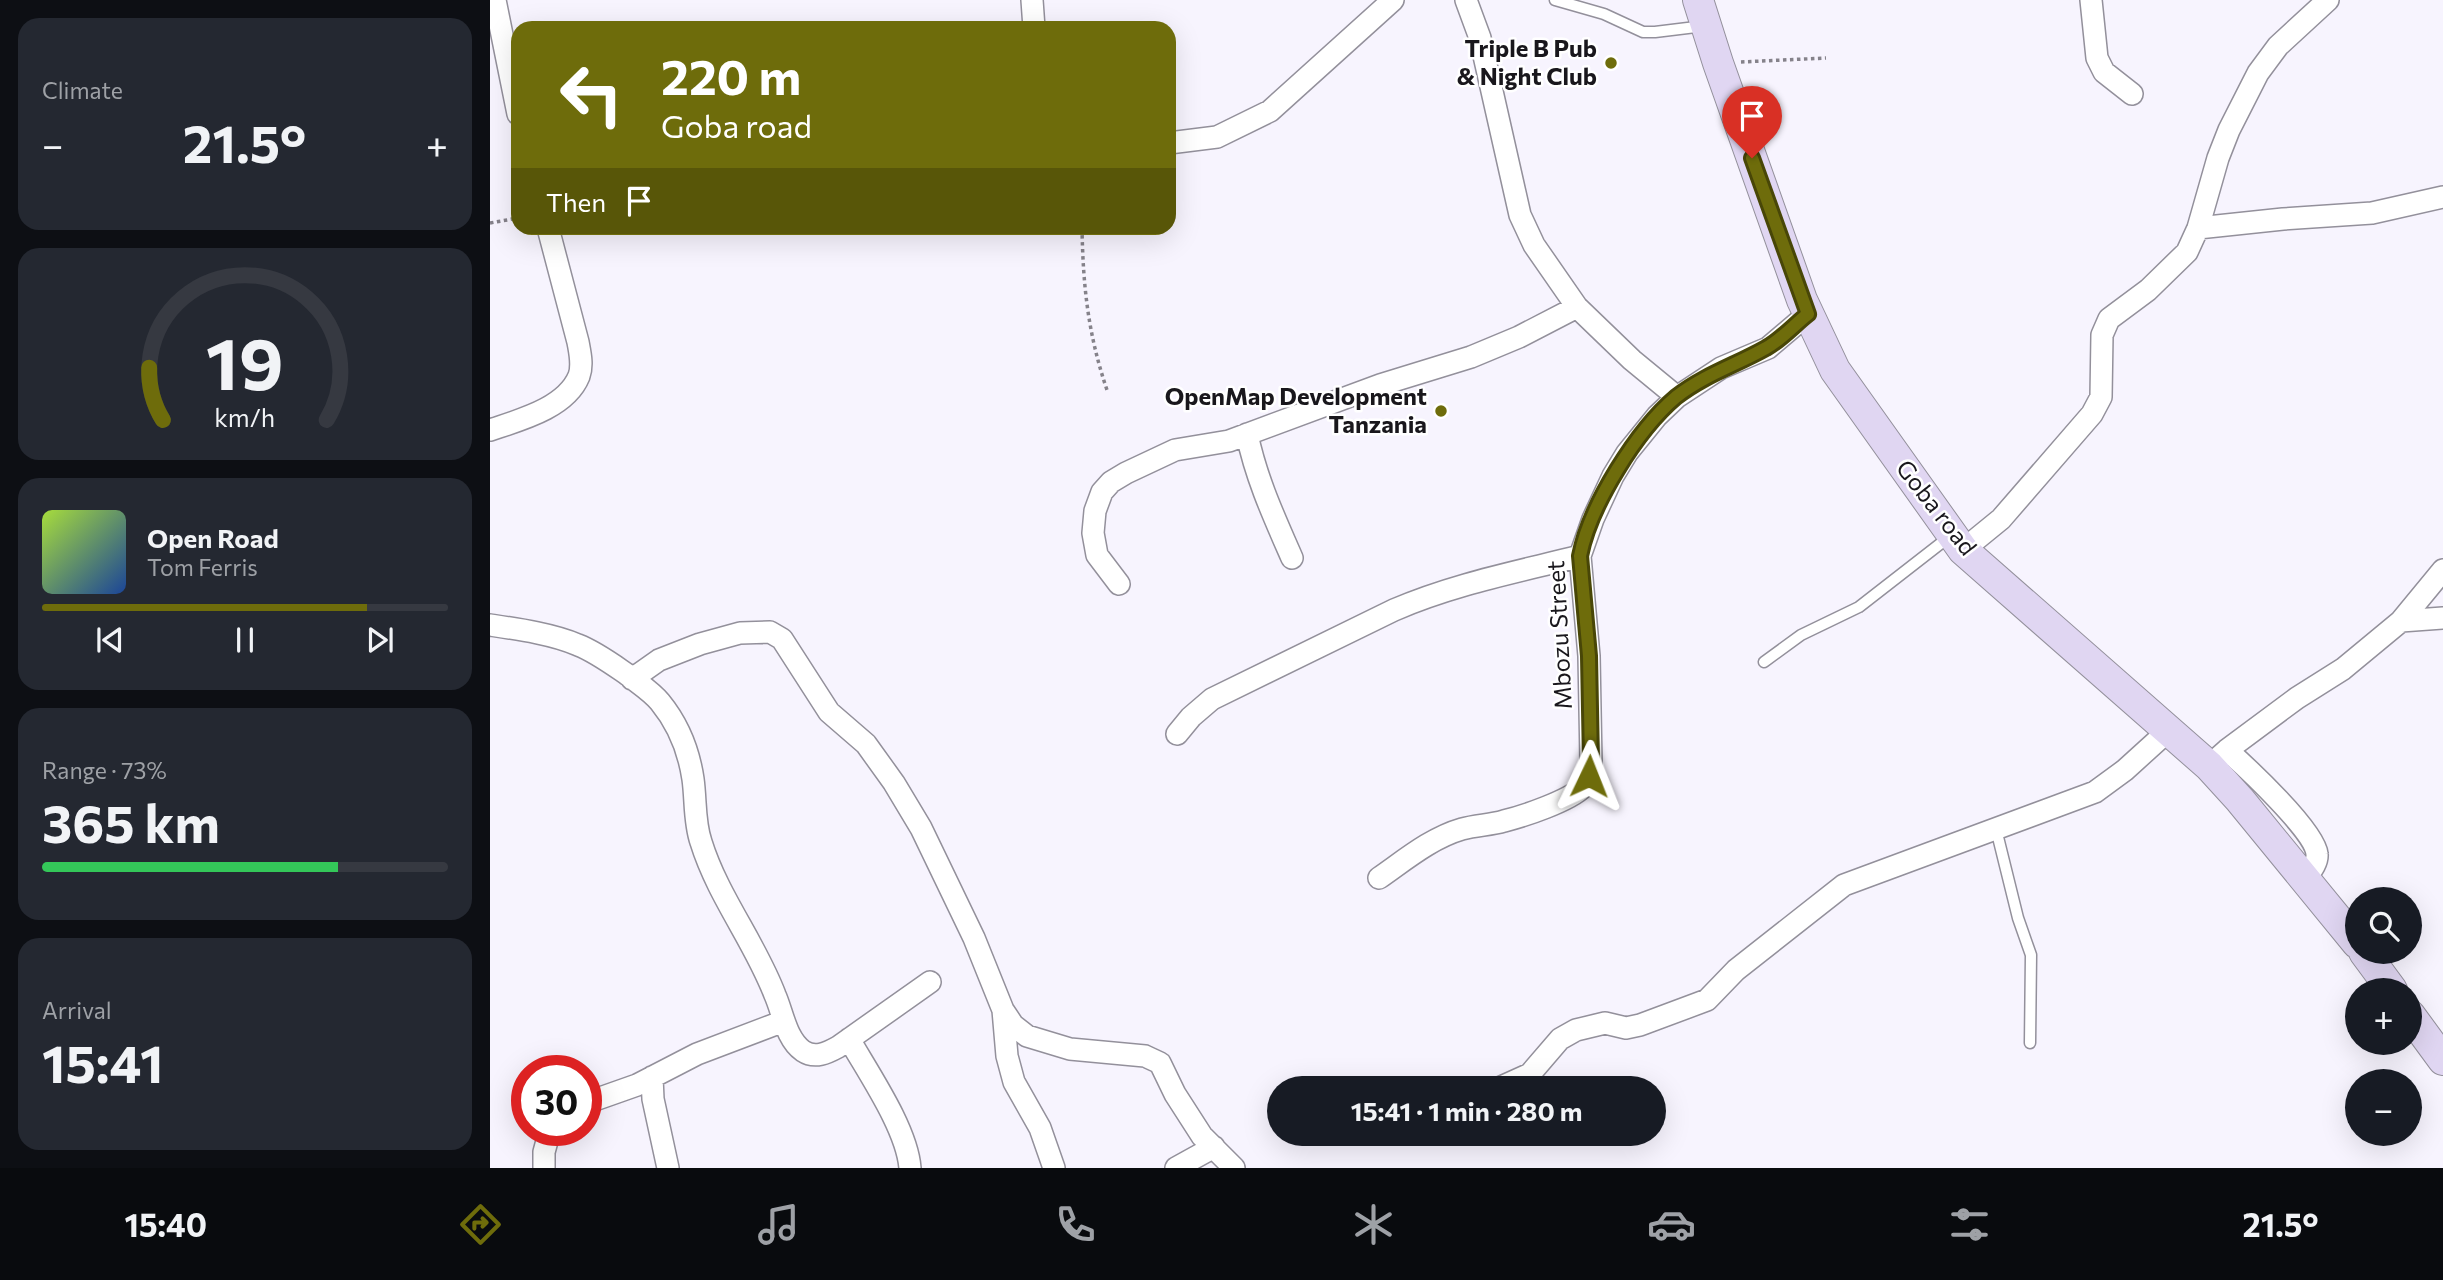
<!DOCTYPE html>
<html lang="en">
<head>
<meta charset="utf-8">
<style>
	:root { --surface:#171b24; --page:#242831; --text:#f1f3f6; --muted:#9ea1a6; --line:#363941; --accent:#6e6c0b }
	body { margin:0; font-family:Commissioner,sans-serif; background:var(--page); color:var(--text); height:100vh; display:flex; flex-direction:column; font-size:26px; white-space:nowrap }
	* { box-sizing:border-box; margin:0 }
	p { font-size:23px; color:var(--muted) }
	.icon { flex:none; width:38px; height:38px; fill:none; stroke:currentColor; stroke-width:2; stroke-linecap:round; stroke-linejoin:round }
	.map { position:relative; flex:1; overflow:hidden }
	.panel { display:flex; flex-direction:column; gap:18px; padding:18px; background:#0d0f14; width:490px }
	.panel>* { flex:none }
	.top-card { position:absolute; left:21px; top:21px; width:665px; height:214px; border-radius:21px; box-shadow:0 7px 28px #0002; background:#6e6c0b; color:#fff; overflow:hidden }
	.controls { position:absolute; left:1855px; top:887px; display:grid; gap:14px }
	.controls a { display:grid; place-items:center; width:77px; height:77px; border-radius:50%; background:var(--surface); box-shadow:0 7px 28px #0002; font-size:35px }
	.speed { position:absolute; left:21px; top:1055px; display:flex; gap:14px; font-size:35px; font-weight:700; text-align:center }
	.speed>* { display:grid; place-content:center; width:91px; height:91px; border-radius:50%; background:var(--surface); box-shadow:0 7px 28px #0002; line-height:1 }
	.speed .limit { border:10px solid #d22; background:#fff; color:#111 }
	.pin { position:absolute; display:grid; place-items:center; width:60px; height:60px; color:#fff; margin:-72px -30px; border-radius:50% 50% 50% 0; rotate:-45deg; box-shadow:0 0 7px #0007 }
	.pin .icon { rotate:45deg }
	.me { position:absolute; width:77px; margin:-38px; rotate:2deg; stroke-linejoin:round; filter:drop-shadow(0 0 5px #0008) }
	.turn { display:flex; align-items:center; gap:24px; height:147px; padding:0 35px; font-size:32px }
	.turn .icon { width:91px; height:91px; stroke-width:2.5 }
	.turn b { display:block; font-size:49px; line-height:60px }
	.then { display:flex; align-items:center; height:66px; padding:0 35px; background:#0003; gap:14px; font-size:26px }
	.big { font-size:52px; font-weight:700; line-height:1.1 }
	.panel .card { flex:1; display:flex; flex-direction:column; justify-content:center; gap:10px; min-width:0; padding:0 24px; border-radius:21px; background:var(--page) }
	.panel .dial { align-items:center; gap:0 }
	.dial svg { height:182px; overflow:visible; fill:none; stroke:var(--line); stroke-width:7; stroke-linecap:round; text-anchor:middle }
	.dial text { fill:var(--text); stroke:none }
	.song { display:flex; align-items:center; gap:21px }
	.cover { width:84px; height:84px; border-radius:10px; background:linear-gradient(135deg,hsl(80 70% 55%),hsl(220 70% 35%)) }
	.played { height:7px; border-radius:4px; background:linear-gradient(90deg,var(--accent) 80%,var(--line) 80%) }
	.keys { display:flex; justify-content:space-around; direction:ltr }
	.heat { display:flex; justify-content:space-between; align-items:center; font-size:38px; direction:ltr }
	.charge { height:10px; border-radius:5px; background:linear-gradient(90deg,#34c759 73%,var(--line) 0) }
	.trip { position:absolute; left:777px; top:1076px; width:399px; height:70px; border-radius:35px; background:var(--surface); box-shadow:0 7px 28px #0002; font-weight:700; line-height:70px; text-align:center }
	.tab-bar { display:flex; height:112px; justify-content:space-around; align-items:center; background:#090b0e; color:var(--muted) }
	.tab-bar .icon { width:49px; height:49px }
	.tab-bar .on { color:var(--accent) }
	.tab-bar b { font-size:32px; color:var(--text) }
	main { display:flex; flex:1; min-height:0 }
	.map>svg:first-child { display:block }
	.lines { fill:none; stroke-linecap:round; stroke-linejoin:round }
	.lane-casing { stroke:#93909b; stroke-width:13 }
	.street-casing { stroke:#93909b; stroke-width:24 }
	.secondary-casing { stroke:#93909b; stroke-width:32 }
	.path { stroke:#85828a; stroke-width:3.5; stroke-dasharray:3.5 3.5; stroke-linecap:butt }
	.lane { stroke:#fff; stroke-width:10 }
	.street { stroke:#fff; stroke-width:21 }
	.secondary { stroke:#e0d6f2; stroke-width:30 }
	.route-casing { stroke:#484607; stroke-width:18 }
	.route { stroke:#6e6c0b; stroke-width:12 }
	.poi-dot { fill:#6e6c0b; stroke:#fff; stroke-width:2.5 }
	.labels { text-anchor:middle; stroke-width:5; stroke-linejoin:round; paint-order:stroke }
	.poi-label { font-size:24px; font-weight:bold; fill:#19171c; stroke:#fff; text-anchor:end }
	.street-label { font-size:24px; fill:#19171c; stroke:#fff }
</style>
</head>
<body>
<main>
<section class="panel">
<div class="card"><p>Climate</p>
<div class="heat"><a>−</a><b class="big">21.5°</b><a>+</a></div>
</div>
<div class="card dial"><svg viewBox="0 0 100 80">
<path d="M14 69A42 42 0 1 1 86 69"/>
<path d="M14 69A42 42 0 0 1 8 46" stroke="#6e6c0b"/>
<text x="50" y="56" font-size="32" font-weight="700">19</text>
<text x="50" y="72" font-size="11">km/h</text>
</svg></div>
<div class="card">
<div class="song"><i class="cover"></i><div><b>Open Road</b><p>Tom Ferris</p></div></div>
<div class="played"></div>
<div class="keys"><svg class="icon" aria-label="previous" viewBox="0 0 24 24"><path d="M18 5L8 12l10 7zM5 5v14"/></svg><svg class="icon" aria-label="pause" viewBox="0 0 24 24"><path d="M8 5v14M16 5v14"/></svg><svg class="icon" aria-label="next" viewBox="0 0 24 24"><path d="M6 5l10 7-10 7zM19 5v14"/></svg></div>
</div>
<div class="card"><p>Range · 73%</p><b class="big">365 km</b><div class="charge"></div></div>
<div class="card"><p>Arrival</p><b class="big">15:41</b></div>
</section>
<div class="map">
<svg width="1953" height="1168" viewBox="0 0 1953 1168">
	<rect width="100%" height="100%" fill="#f7f4fe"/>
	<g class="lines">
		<g class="lane-casing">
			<path id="lane" d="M1065 0 1114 14 1153 32H1165L1214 26
				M1274 662 1311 635 1369 607 1459 537
				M1506 829 1528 918 1541 955 1540 1043"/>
		</g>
		<g class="street-casing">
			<path id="street" d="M5 0 28 114
				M542 0 544 28
				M976 0 990 38 1030 215 1044 245 1087 307 1142 360 1187 397
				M1601 0 1607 58 1614 72 1642 94
				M679 143 727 137 780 111 903 0
				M1708 228 1793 219 1882 213 1953 197
				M0 430C30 420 76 408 89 376 93 365 90 353 88 342L58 228
				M757 434C766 478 784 517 802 558
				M1473 550 1511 519 1602 414 1611 397 1612 335 1619 319 1658 290 1697 252 1708 228 1728 158 1739 130 1768 73 1788 46 1838 0
				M629 584 607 555 603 533 605 511 612 492 621 482 636 473 685 450 739 441 890 385 981 357 1029 337 1087 307
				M1911 621 1953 570
				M0 625C27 629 63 634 88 645 106 652 122 664 138 675 148 683 162 692 170 702 188 724 199 752 203 779 206 800 204 822 211 842 228 897 265 942 285 995 293 1013 296 1039 313 1051 325 1059 337 1053 348 1047L440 982
				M142 679 169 660 210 644 250 633 280 632 292 639 339 712 376 744 404 783 431 828 484 938 513 1010 523 1025 537 1036 580 1049 655 1056 670 1063 685 1094 712 1136 744 1168
				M687 734 701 717 722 699 904 610C964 584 1027 572 1090 556
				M1737 750C1756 767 1825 831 1827 854 1828 863 1820 872 1815 879
				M1719 766 1737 750 1807 698 1853 669 1911 621 1953 618
				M889 878C915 860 941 838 972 829 986 825 1001 825 1014 821 1034 816 1079 801 1093 787 1099 780 1100 771 1101 762L1099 656 1090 556 1103 519 1123 476 1137 453 1167 416 1187 397 1231 368 1278 348 1318 314
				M513 1010 517 1056 524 1082 550 1128 564 1168
				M359 1039C379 1074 417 1129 420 1168
				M162 1077 163 1099 178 1168
				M1009 1088 1040 1074 1070 1039 1086 1030 1115 1023 1136 1028 1150 1025 1217 1000 1246 970 1354 885 1605 792 1635 770 1678 731
				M96 1103 147 1085 207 1054 294 1021
				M54 1168V1152L60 1130
				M686 1168 724 1147"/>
		</g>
		<g class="secondary-casing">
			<path id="secondary" d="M1208 0 1228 63 1312 300 1345 370 1473 550 1719 766 1750 800 1867 943
				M1874 952 1902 990
				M1920 1015 1953 1060"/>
		</g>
		<path class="path" d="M1251 62 1336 58
			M0 223 28 218
			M592 228C593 286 598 334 617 390"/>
		<use href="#lane" class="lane"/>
		<use href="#street" class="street"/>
		<use href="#secondary" class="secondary"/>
	</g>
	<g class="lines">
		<g class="route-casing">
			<path id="route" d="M1099 776 1101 762 1099 656 1090 556C1100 505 1147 430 1186 397 1214 375 1246 365 1276 348 1291 340 1304 325 1318 314L1262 158"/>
		</g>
		<use href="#route" class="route"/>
	</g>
	<g class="poi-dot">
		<circle cx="1121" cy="63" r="7"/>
		<circle cx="951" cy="411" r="7"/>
	</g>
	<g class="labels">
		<g class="poi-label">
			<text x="1107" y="57">Triple B Pub<tspan x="1107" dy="28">&amp; Night Club</tspan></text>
			<text x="937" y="405">OpenMap Development<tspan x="937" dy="28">Tanzania</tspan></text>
		</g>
		<g class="street-label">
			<text transform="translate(1446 508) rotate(52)" y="8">Goba road</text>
			<text transform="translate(1070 635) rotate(-93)" y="8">Mbozu Street</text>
		</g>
	</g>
</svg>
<div class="controls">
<a><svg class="icon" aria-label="search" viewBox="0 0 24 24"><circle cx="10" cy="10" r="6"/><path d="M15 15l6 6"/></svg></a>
<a>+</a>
<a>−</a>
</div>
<div class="speed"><div class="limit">30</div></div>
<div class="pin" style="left:1262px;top:158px;background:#d93025"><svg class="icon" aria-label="arrive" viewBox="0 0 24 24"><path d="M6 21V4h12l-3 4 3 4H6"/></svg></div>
<svg class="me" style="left:1099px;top:776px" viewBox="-20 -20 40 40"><path d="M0-17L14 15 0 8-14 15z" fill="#6e6c0b" stroke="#fff" stroke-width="4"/></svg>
<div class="trip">15:41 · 1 min · 280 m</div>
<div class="top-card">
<div class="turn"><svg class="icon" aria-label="left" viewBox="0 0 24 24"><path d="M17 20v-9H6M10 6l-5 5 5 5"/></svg><div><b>220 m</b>Goba road</div></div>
<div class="then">Then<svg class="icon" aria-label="arrive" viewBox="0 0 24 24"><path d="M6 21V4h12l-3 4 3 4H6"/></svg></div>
</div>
</div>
</main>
<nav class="tab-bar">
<b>15:40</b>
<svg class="icon on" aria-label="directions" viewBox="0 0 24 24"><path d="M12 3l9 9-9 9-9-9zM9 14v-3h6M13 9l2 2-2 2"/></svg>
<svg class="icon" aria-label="music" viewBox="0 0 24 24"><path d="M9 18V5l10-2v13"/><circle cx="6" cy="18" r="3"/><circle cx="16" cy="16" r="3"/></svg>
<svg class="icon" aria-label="phone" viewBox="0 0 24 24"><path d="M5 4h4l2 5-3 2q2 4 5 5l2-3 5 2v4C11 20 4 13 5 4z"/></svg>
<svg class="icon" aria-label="climate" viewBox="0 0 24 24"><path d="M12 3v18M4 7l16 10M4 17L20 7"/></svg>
<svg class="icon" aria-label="car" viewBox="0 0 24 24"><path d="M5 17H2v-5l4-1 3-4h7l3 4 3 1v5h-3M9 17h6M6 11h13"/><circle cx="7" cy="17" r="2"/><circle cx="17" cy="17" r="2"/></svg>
<svg class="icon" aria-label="filters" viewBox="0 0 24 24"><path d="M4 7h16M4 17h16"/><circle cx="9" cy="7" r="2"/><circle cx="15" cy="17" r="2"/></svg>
<b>21.5°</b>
</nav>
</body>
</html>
